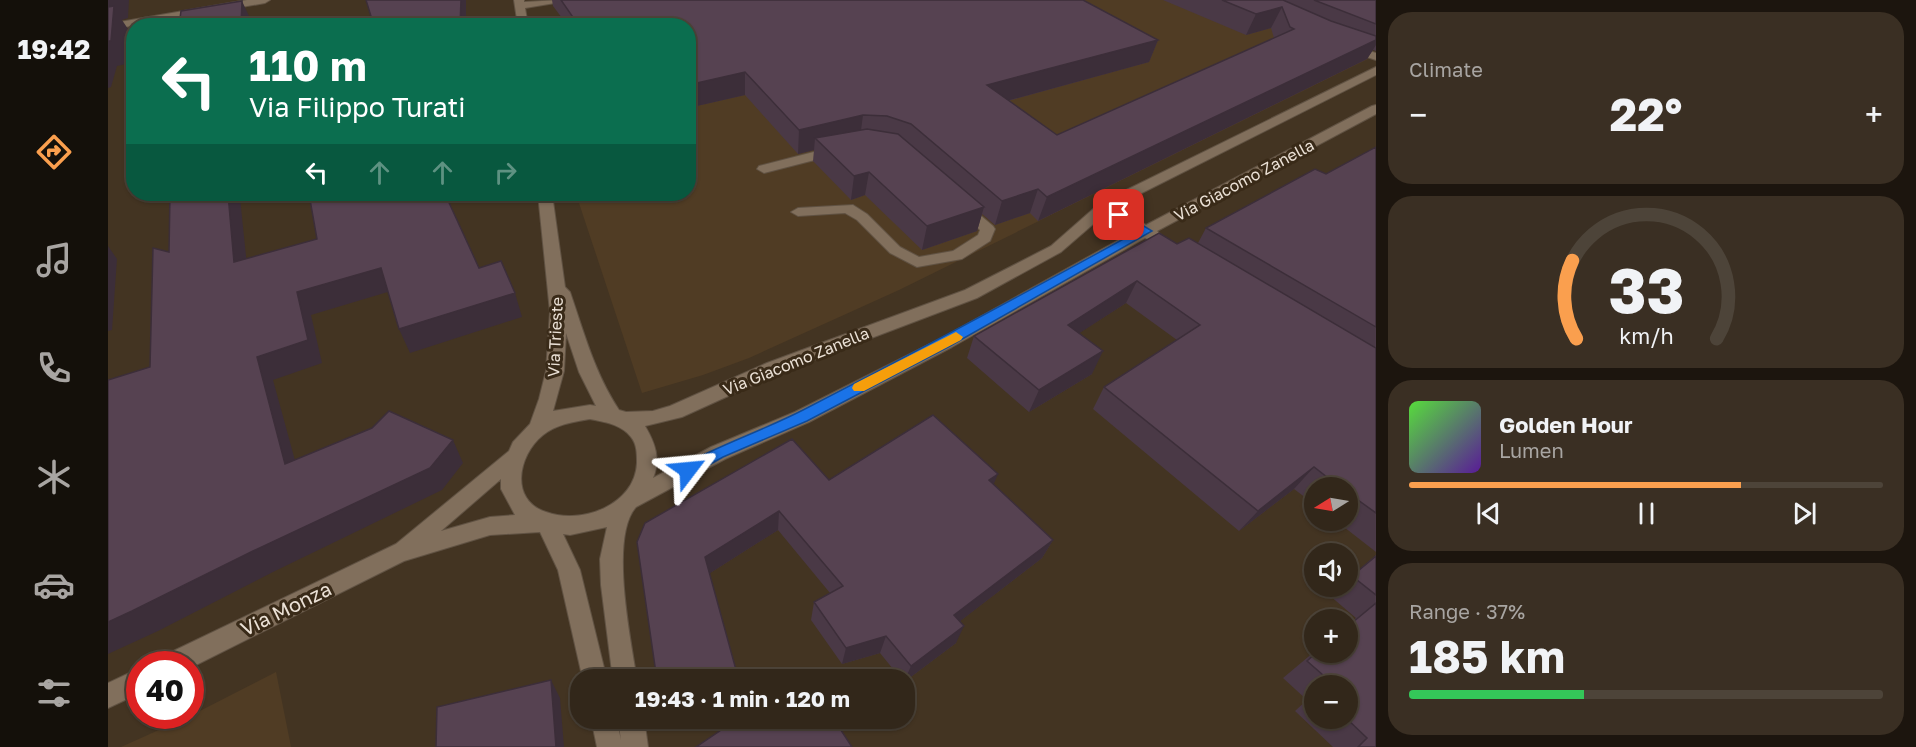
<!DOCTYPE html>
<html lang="en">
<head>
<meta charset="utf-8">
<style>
	:root { --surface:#32271a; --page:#3a2f23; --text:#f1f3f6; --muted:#a8a5a2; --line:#4d4439; --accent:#fa9f4e }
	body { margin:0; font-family:"Golos Text",sans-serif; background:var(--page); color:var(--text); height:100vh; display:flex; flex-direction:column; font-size:22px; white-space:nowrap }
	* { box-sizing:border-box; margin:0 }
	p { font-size:20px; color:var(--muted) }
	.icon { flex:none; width:33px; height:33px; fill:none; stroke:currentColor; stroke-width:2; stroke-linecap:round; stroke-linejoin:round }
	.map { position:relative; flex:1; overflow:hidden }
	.drawer { display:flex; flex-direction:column; gap:12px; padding:12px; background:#1c150e; width:540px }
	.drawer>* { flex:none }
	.banner { position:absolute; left:18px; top:18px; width:570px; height:183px; border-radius:24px; box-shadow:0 2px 4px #0004,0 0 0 2px var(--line); background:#0b6e4f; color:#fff; overflow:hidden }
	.needle { width:39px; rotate:259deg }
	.tools { position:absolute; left:1196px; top:477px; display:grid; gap:12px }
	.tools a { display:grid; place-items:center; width:54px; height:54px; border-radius:50%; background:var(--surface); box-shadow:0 2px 4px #0004,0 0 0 2px var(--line); font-size:30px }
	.speed { position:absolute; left:18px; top:651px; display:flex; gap:12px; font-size:30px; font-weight:700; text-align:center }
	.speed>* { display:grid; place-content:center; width:78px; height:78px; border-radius:50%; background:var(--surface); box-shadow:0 2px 4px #0004,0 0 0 2px var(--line); line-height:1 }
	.speed .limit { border:9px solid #d22; background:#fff; color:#111 }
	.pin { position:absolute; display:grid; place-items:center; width:51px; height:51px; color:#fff; margin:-26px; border-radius:12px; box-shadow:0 3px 9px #0006 }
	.me { position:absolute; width:66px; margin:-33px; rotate:61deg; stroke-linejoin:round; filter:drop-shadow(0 0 4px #0008) }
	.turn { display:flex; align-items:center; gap:21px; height:126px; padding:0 24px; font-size:27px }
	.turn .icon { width:78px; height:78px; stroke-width:2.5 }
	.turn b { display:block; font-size:42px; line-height:51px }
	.lanes { display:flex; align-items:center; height:57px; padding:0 24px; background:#0003; justify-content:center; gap:30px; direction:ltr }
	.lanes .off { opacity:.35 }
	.big { font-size:45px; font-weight:700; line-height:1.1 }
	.drawer .card { flex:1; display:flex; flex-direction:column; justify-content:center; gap:9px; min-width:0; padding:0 21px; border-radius:24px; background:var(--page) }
	.drawer .dial { align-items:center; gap:0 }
	.dial svg { height:156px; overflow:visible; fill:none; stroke:var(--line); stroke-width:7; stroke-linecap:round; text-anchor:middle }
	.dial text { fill:var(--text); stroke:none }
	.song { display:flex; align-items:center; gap:18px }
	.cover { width:72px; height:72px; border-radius:9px; background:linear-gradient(135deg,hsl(110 70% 55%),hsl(270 70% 35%)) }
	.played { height:6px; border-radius:3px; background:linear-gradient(90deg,var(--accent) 70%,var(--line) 70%) }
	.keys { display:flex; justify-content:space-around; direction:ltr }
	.heat { display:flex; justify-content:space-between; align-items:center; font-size:33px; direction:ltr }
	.charge { height:9px; border-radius:4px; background:linear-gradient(90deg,#34c759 37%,var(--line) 0) }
	.trip { position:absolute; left:462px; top:669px; width:345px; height:60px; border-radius:24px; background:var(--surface); box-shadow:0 2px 4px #0004,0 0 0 2px var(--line); font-weight:700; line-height:60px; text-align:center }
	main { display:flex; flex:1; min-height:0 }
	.tab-bar { display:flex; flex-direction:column; width:108px; justify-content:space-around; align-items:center; background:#14100a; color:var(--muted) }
	.tab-bar .icon { width:42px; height:42px }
	.tab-bar .on { color:var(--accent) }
	.tab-bar b { font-size:27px; color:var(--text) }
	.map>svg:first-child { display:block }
	.built { fill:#503c24 }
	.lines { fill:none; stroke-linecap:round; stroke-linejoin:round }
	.minor-casing { stroke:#605243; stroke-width:2 }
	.minor { fill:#816f5c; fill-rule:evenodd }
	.wall { fill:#4a3946; fill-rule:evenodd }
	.shaded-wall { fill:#3c2e39 }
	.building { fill:#564251; stroke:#3c2e39; stroke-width:1.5 }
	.route { fill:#1a73e8; stroke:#114b97; stroke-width:1.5 }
	.slow { fill:#f59e0b }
	.labels { text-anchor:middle; stroke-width:6; stroke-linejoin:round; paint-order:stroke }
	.street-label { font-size:16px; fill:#ebe1d6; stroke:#392a18 }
	.near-street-label { font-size:20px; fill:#ebe1d6; stroke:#392a18 }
</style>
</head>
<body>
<main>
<nav class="tab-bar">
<b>19:42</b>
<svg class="icon on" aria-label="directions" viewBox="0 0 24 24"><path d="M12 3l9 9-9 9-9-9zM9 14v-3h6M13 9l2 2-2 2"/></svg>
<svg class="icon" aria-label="music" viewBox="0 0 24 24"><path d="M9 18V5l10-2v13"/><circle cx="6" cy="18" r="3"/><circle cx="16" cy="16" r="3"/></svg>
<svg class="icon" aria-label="phone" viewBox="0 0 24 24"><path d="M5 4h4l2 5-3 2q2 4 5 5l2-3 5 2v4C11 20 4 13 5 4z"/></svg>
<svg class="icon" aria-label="climate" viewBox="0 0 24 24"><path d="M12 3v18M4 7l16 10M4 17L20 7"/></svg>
<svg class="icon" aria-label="car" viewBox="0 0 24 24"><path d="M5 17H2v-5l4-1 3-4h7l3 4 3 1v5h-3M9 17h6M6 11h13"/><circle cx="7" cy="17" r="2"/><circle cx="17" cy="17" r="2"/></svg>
<svg class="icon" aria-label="filters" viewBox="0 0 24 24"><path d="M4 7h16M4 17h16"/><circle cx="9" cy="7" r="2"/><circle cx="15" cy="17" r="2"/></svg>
</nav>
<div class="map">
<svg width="1268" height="747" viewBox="0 0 1268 747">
	<rect width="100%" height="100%" fill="#433422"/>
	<path class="built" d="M744 0H1113L1260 59 791 290 641 358 595 375 534 393 468 194H580L581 35Z
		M168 672 183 747H13L82 716Z"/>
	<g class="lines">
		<g class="minor-casing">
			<path id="minor" d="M139 0H162L157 3 0 30V24Z
				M406 0H416V2L452 0 447 3 417 8 420 26H410Z
				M1239 44 1268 53V60L1235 49V45Z
				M1268 67V75L1008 206 1038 225 1264 106 1268 105V114L1049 231 1055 237 1052 240 1047 242 1037 238 844 347 701 422 617 459 528 507C501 537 523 641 529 680H505L493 585 492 559 499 527 462 535 455 534 472 570 499 680H475L450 570 432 532 382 535 296 561 82 668V664H52L55 656 288 544 401 451 405 442 422 424 431 399 438 371 442 312 430 194H444L457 287 462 292C476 333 487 374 511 410L518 412 545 411 562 406 659 363 857 290 943 246 992 203ZM998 213 1027 231 832 339 687 412 603 447 545 478C553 459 547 443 537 426L574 417 671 373 869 298 953 252ZM458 333 471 372 488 406 482 405 445 411 456 371ZM482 419C496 422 513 424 523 437 529 444 529 454 529 463 527 505 474 525 438 512 401 500 410 455 435 435 449 424 465 422 482 419ZM393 479V489L407 515 382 517 333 531Z
				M729 146 734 147 736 150 734 153 656 173 649 169 651 166Z
				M854 203 859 204 885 226 887 229 882 241 854 259 809 267 782 253 749 220 737 213 690 216 683 212 690 208 745 205 759 214 792 247 811 257 845 251 870 235 872 230 847 207Z
				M32 668V693L0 708V683Z
				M483 718H508L513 740 510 718H536L540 747H489Z"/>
		</g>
		<use href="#minor" class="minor"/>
	</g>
	<path class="wall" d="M444 0H975L1050 40 1041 62 900 101 949 135 1166 38 1163 28 1138 35 1055 0H1268V51L1265 50 1259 59 930 221 922 213 887 225 874 214 869 231 814 250 757 195 743 200 705 161 706 150 690 154 637 95 580 108V26H460L445 6Z
		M1268 147V552L1227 520H1239V488H1206V504L1186 489 1131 531 985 409 996 387 1069 340 1018 303 971 333 984 374 921 412 859 358 866 336 1069 244 1090 243 1098 228 1218 174Z
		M721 480 885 485 945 540 934 558 852 621 848 643 796 682V680H794L772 653 734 664 703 620 706 602 722 593 670 530 602 573 529 542Z
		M1268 555V747H1225L1187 711 1199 700 1175 678 1206 652H1239V625L1248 618 1221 595 1231 586H1239V580ZM1206 686H1239V718H1206Z"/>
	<path class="shaded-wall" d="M0 0H21L20 18 14 20 20 29 18 64 9 66 3 87 0 88Z
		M353 0H358V26H352Z
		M134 1 141 16V26H133Z
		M1174 7 1163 28 1138 35 1148 14Z
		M1050 40 1041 62 873 108 879 85Z
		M1268 40V45L1259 59 930 221 939 197Z
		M637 72V95L580 108V85Z
		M755 115 752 138H707L706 150 690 154 691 130Z
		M761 172 757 195 743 200 746 176Z
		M930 189 922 213 887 225 894 201Z
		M120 194H151L132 198 141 285 126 262Z
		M876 207 869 231 814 250 819 226Z
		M0 246 9 259 4 330 0 331Z
		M273 268 283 291 203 315 214 363 165 380 194 486 177 464 149 357 189 292Z
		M1029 281 1018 303 950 347 960 325Z
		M407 293 414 317 302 353 291 329Z
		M995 351 984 374 921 412 931 390Z
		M345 440 355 463 334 490 165 572 50 631 0 654V622Z
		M1206 467 1186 489 1131 531 1150 511Z
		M890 474 882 493 881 480Z
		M671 511 670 530 599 575 597 557Z
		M945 540 934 558 838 632 846 615Z
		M856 626 848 643 796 682 803 666Z
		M778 636 772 653 734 664 738 648Z
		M443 680 452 698 456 747H448Z"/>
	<path class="building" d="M258 0H353L352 26H266Z
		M453 0H975L1050 40 879 85 949 135 1186 29 1182 27 1174 7 1148 14 1114 0H1175L1223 21 1268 36V40L939 197 930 189 894 201 803 124 779 116 755 115 691 130 637 72 580 85V26H471Z
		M1206 0H1268V24Z
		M134 1 133 26H71L73 11Z
		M6 6 3 41H0V7Z
		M759 129 790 134 876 207 819 226 761 172 746 176 707 138Z
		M1268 147V327L1098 228 1207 169 1218 174Z
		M62 194H120L126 262 209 239 201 194H337L371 268 393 261 407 293 291 329 273 268 189 292 200 340 149 357 177 464 264 428 281 411 345 440 322 468 145 551 24 611 0 622V380L42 367 45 248 61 252Z
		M1051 233 1069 244 1081 238 1268 348V513L1239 492V488H1233L1206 467 1150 511 996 387 1092 325 1029 281 960 325 995 351 931 390 866 336Z
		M825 415 890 474 881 480 945 540 846 615 856 626 803 666 778 636 738 648 706 602 735 586 671 511 597 557 630 677 622 680H549L529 542 537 523 684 439 721 480Z
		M1268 556V595L1244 576Z
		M1268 603V747H1250L1259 738 1238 718H1239V686H1222L1224 683 1199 661 1209 652H1239V627Z
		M695 676 697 680H689Z
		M443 680 448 747H328L329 707Z
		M631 718H725L744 747H588Z"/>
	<path class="route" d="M1011 211 1044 231 842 346 699 421 615 457 585 474 580 476 575 474 572 470 575 465C614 444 656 430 695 410 808 352 919 292 1030 231L1007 217 1005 215Z"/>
	<path class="slow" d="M848 332 855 337 853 340 756 391H746L744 388 746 384Z"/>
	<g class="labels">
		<g class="street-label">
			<text transform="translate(1136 180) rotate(-28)" y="6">Via Giacomo Zanella</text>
			<text transform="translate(447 337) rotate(-87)" y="6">Via Trieste</text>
			<text transform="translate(688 361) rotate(-22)" y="6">Via Giacomo Zanella</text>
		</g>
		<g class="near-street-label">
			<text transform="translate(178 609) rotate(-26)" y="7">Via Monza</text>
		</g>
	</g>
</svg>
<div class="tools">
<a><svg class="needle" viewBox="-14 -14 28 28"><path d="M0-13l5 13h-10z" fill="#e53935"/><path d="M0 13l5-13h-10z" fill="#a8a5a2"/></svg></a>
<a><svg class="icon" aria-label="sound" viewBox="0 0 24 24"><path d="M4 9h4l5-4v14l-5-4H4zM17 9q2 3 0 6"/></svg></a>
<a>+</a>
<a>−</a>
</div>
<div class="speed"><div class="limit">40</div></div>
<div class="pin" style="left:1011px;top:215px;background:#d93025"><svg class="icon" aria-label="arrive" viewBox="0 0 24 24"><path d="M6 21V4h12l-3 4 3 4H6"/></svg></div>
<svg class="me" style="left:580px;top:470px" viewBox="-20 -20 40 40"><path d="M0-17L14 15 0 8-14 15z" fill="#1a73e8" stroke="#fff" stroke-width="4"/></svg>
<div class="trip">19:43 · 1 min · 120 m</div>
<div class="banner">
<div class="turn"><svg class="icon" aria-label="left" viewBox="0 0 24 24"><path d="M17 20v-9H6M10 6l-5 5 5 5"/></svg><div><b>110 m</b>Via Filippo Turati</div></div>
<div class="lanes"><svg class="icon" aria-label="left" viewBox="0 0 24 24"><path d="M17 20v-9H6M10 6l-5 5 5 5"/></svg><svg class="icon off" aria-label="ahead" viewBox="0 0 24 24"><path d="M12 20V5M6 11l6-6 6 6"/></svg><svg class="icon off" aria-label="ahead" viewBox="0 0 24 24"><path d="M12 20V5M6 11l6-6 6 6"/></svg><svg class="icon off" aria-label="right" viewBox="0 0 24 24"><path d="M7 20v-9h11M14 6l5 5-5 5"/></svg></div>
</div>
</div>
<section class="drawer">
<div class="card"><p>Climate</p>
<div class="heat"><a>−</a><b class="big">22°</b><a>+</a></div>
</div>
<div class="card dial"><svg viewBox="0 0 100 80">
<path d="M14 69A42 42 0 1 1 86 69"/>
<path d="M14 69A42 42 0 0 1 12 29" stroke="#fa9f4e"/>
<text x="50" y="56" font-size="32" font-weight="700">33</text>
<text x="50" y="72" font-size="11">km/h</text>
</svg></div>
<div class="card">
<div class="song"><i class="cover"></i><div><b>Golden Hour</b><p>Lumen</p></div></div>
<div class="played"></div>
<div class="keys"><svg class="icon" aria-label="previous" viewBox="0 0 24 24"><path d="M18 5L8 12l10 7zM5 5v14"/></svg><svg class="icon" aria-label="pause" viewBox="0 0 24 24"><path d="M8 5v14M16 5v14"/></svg><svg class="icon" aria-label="next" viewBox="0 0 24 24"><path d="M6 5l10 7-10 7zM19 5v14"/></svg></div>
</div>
<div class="card"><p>Range · 37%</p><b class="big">185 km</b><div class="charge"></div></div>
</section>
</main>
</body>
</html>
